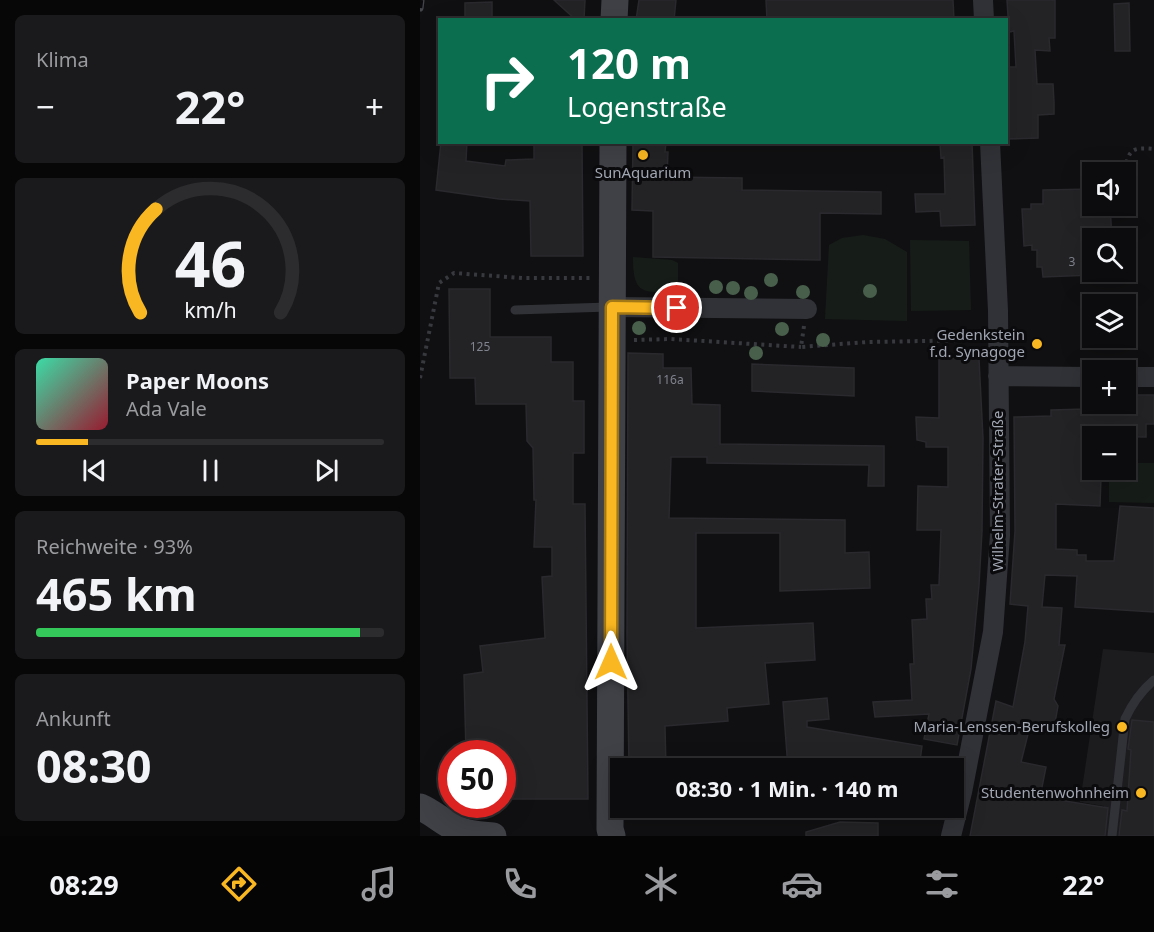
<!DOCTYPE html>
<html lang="de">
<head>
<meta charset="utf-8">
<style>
	:root { --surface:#0c0c0e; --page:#1a1a1c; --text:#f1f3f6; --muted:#9a9b9e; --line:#2c2c2e; --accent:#f9b721 }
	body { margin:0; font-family:"Noto Sans",sans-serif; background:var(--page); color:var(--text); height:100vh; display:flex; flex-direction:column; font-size:22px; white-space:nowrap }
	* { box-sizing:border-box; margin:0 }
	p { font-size:20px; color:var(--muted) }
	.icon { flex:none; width:33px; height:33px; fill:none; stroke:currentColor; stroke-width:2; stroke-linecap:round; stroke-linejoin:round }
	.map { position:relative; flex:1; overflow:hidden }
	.details { display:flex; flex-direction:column; gap:15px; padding:15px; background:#070708; width:420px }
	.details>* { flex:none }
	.guide { position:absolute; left:18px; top:18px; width:570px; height:126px; border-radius:0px; box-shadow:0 6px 24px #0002,0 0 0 2px var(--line); background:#0b6e4f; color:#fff; overflow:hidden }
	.buttons { position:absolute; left:662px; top:162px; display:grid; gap:12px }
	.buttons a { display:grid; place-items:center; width:54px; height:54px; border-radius:0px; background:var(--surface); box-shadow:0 6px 24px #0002,0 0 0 2px var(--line); font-size:30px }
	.speed { position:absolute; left:18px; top:740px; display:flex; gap:12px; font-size:30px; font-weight:700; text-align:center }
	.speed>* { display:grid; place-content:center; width:78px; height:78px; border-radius:50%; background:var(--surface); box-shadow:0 6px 24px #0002,0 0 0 2px var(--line); line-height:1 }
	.speed .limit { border:9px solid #d22; background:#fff; color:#111 }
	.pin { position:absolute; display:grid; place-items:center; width:51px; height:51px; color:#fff; margin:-26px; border:3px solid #fff; border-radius:50%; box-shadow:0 2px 6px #0007 }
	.me { position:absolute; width:66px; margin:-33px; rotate:0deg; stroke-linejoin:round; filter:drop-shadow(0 0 4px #0008) }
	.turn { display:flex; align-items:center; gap:21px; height:126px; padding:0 30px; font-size:27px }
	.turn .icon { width:78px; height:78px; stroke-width:2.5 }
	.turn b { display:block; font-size:42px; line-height:51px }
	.big { font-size:45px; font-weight:700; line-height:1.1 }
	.details .card { flex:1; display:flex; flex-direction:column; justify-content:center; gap:9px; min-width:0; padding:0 21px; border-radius:9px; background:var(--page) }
	.details .dial { align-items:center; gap:0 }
	.dial svg { height:156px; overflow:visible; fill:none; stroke:var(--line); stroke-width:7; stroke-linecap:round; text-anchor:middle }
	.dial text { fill:var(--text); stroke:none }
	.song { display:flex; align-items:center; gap:18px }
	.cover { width:72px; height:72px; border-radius:9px; background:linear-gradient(135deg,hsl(160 70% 55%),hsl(350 70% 35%)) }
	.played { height:6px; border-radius:3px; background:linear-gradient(90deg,var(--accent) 15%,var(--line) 15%) }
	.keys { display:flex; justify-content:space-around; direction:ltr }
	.heat { display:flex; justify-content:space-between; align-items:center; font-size:33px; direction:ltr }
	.charge { height:9px; border-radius:4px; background:linear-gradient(90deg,#34c759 93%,var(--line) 0) }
	.trip { position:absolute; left:190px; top:758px; width:354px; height:60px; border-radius:0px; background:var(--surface); box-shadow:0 6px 24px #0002,0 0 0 2px var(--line); font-weight:700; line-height:60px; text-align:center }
	.tab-bar { display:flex; height:96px; justify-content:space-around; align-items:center; background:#050506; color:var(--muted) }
	.tab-bar .icon { width:42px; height:42px }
	.tab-bar .current { color:var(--accent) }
	.tab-bar b { font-size:27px; color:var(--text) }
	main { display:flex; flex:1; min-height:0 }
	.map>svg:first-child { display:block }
	.built { fill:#1c1c1f }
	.green { fill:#161d18 }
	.building { fill:#232326; stroke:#2a2a2e; stroke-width:1.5 }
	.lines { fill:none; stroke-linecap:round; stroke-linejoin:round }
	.path { stroke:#37393e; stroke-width:4; stroke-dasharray:3 4.5; stroke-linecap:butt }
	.service { stroke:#313237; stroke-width:9 }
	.minor { stroke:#313237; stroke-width:20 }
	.secondary { stroke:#3f4147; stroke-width:27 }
	.rail-casing { stroke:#44464c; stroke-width:7 }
	.rail { stroke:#0b0b0d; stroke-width:4.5; stroke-dasharray:14; stroke-linecap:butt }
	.tree { fill:#485f4b }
	.route-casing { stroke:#a27715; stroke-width:15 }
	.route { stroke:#f9b721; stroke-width:10 }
	.poi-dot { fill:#f9b721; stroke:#0b0b0d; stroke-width:2 }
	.labels { text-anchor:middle; stroke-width:6; stroke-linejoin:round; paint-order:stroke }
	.number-label { font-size:12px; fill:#81848f }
	.poi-label { font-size:15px; fill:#a1a6b3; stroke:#0b0b0d; text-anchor:end }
	.street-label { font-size:15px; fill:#a1a6b3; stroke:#0b0b0d }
</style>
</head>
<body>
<main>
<section class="details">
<div class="card"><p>Klima</p>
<div class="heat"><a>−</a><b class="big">22°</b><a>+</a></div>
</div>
<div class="card dial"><svg viewBox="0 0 100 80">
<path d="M14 69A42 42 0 1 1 86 69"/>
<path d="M14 69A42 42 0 0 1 22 16" stroke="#f9b721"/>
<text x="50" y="56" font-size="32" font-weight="700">46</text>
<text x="50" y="72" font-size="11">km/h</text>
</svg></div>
<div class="card">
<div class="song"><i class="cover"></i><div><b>Paper Moons</b><p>Ada Vale</p></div></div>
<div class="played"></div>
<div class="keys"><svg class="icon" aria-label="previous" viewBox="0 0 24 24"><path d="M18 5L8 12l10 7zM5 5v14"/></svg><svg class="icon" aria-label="pause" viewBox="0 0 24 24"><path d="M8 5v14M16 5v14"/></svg><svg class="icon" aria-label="next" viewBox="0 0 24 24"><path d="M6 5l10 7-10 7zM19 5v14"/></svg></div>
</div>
<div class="card"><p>Reichweite · 93%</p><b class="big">465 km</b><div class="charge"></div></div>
<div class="card"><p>Ankunft</p><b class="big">08:30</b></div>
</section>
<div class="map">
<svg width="734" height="836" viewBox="0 0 734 836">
	<rect width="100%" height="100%" fill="#101012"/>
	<path class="built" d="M683 649 734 653V836H682L684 806 660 802Z"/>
	<path class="green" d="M443 235 465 239 487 252V321L405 319 409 245 422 238Z
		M490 240 549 241 551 310 491 311Z
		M213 257 252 260 258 263V292C223 292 213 296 213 257Z
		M705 463H734V503L689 502V470H705Z"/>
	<path class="building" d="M134 0H165L164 20H156Z
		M219 0H256L254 20H216Z
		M346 0H533L534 20H347Z
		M587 0H635V38H629L630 51 615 50 617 84H633L634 102V114L618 115V138L586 139V67H596L594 31 589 32Z
		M72 2V20H45V3Z
		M709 3 710 51H695L694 4Z
		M21 142H47L46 161 85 166 86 160 114 159V142H162L163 256H111L110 201 79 199 16 190Z
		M213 142H246L245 152H248L247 177 322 178V190L461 192V214L400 213V260L233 257V211L212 210Z
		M520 142H552L555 225 521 226 520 211 496 212 495 194H525L524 157 521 158Z
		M672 189V206H690L692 238H672V275L623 277 622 267H617V250H612V245L604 246 602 209H611V204H623V190Z
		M29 289H70V337H131V362H153V401H164V453H153V504H165L168 799H82V753H46L44 675 63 672 60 646 125 638 122 577 132 576V547H114L116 500H114L113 448 107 441 106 404H56L55 378H30Z
		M208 353 243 354V368H271L272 404 300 405V444L464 446V486H448L449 465 287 463V457H251L249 518 425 520V553L449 552 450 588 360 591V533H276V628L393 623 395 660 345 663 349 704 307 708 308 721 245 726 246 768H209L207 636Z
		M519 358 559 359 563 438 562 531 559 585 551 669 537 745 504 739 509 714 455 717 453 702 492 700 490 664H494L492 620 507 619 506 599H512L511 585H519L521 530H497L498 486 528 487V447H506V442L497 440 496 417 519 418Z
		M332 364 434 368V396L332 391Z
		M705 395H734V424H726V437L664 436V476L681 477 680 506 636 504V549L657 550V555H666V561H694L700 506 734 508V612L655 607 657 576 625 575 622 607 642 608 639 645H645L634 699 638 706 633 734 609 730 601 762 626 767 620 797 688 808 685 836H550L576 701 593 707 605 642 608 606 590 604 595 531 594 417 631 416V410L666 409V404H705Z
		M407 698 409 719 387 721V727L502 746 499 768H368L363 702Z
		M712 720 734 722V836H699L702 810 707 811 711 750 708 749Z
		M420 822 458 823V836H386V832Z"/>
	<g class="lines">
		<path class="path" d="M705 170C709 149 712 147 734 149
			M384 326 381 347 447 342 562 340
			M214 340 251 339 381 347
			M0 378 19 283 34 273 102 278H173"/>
		<path class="service" d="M95 310 189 307
			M692 836 705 719C712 704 721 691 734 680"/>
		<path class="minor" d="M563 0 564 20
			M192 307 387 309
			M578 376 672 377
			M705 377H734
			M531 836 542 792 573 632 580 535 578 311 570 142"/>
		<path class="secondary" d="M194 20 195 0
			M0 807C14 813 25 824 39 830 50 835 62 835 73 836
			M192 836 190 829 193 142"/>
		<g class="rail-casing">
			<path id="rail" d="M0 8 1 0"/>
		</g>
		<use href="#rail" class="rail"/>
	</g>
	<g class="tree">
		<circle cx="351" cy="280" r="7"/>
		<circle cx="296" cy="287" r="7"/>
		<circle cx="313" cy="288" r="7"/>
		<circle cx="450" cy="291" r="7"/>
		<circle cx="383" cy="292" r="7"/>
		<circle cx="331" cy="293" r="7"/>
		<circle cx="219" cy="328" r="7"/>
		<circle cx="362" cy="329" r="7"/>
		<circle cx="403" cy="340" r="7"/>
		<circle cx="336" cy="353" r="7"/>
	</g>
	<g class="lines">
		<g class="route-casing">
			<path id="route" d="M191 662 192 307 257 308"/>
		</g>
		<use href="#route" class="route"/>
	</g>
	<g class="poi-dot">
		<circle cx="223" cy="155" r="6"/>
		<circle cx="617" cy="344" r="6"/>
		<circle cx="702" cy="727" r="6"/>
		<circle cx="721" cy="793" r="6"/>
	</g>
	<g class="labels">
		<g class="number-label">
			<text x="652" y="266">3</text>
			<text x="60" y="351">125</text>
			<text x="250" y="384">116a</text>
		</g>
		<g class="poi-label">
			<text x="223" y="178" text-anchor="middle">SunAquarium</text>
			<text x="605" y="340">Gedenkstein<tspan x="605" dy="17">f.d. Synagoge</tspan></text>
			<text x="690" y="732">Maria-Lenssen-Berufskolleg</text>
			<text x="709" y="798">Studentenwohnheim</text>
		</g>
		<g class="street-label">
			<text transform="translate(578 491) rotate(-90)" y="5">Wilhelm-Strater-Straße</text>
		</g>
	</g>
</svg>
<div class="buttons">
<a><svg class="icon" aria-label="sound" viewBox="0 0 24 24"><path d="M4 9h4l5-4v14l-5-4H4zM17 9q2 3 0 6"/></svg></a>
<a><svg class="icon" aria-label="search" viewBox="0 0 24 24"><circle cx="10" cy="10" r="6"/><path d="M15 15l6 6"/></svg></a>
<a><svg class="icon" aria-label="layers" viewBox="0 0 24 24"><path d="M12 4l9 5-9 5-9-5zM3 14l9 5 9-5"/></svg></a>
<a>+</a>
<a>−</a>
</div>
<div class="speed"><div class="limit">50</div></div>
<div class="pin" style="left:257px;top:308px;background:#d93025"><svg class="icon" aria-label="arrive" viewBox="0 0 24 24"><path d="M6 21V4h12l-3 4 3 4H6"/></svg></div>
<svg class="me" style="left:191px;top:662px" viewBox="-20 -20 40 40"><path d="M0-17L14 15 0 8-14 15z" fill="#f9b721" stroke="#fff" stroke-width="4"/></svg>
<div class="trip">08:30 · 1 Min. · 140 m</div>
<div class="guide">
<div class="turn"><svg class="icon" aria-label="right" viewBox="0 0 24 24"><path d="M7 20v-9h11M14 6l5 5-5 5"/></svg><div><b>120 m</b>Logenstraße</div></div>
</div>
</div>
</main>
<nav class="tab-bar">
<b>08:29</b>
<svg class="icon current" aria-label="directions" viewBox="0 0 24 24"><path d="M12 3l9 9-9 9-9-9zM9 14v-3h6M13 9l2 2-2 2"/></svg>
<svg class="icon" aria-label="music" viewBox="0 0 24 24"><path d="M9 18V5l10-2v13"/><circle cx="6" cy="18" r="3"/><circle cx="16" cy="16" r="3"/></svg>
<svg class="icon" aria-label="phone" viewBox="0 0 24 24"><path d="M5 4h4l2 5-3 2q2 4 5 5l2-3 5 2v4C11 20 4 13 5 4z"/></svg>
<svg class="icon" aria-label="climate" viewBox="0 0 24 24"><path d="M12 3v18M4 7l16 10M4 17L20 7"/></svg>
<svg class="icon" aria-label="car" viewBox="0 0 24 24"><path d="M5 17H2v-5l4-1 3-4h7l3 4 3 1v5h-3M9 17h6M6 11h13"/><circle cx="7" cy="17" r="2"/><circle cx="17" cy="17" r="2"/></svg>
<svg class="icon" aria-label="filters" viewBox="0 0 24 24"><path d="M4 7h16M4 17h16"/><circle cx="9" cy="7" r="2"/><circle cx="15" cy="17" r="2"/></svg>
<b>22°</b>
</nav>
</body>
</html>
